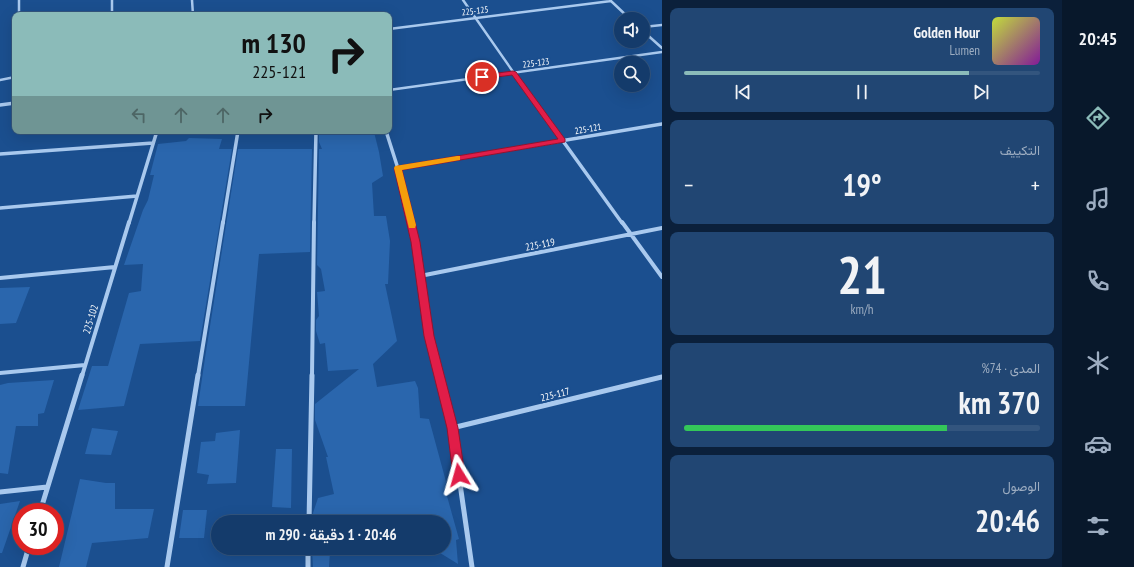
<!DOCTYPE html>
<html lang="ar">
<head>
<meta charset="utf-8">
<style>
	:root { --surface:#143b6b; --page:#214673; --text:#f1f3f6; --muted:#9dadc1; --line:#33557e; --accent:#8bbbb9 }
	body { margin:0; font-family:"PT Sans Narrow",Vazirmatn,sans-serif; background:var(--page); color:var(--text); direction:rtl; height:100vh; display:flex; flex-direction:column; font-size:15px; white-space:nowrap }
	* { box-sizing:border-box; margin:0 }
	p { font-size:13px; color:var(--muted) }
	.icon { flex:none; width:22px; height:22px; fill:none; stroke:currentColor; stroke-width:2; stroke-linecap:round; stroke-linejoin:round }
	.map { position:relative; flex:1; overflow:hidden; direction:ltr }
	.sheet { display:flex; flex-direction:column; gap:8px; padding:8px; background:#0b203b; width:400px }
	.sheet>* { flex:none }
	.banner { position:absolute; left:12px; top:12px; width:380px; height:122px; border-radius:8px; box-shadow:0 4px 16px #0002,0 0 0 1px var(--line); direction:rtl; background:#8bbbb9; color:#111; overflow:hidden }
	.controls { position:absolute; left:614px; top:12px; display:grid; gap:8px }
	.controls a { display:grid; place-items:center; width:36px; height:36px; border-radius:50%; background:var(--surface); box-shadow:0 4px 16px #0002,0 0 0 1px var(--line); font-size:20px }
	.speed { position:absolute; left:12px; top:503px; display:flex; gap:8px; font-size:20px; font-weight:700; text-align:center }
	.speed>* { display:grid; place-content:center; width:52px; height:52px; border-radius:50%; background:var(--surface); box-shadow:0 4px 16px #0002,0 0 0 1px var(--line); line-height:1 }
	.speed .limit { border:6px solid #d22; background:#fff; color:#111 }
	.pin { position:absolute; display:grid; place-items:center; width:34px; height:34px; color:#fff; margin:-17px; border:2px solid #fff; border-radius:50%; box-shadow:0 1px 4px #0007 }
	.me { position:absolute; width:44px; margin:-22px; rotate:352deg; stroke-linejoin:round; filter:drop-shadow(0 0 3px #0008) }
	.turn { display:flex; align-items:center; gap:14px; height:84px; padding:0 20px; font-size:18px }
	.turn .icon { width:52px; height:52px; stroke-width:2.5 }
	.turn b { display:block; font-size:28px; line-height:34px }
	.lanes { display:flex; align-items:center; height:38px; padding:0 20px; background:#0003; justify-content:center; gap:20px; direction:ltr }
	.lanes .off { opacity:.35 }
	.big { font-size:30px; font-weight:600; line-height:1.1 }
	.sheet .widget { flex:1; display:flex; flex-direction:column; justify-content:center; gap:6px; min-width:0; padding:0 14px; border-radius:8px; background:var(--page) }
	.sheet .dial { align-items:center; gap:0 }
	.dial b { font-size:52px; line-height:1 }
	.song { display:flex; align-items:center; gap:12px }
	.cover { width:48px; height:48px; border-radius:6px; background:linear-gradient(135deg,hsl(70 70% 55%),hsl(290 70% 35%)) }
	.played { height:4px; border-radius:2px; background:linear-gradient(90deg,var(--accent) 80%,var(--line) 80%) }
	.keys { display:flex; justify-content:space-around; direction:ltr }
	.heat { display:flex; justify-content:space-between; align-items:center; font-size:22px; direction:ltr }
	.charge { height:6px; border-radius:3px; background:linear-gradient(90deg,#34c759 74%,var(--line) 0) }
	.trip { position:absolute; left:211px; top:515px; width:240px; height:40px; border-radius:20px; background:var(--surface); box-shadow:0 4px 16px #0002,0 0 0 1px var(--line); font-weight:600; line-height:40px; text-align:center; direction:rtl }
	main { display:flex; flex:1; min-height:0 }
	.menu { display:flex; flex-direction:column; width:72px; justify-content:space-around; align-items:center; background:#08182b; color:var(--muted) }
	.menu .icon { width:28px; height:28px }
	.menu .current { color:var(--accent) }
	.menu b { font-size:18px; color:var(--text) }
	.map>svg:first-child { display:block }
	.building { fill:#2a66ad }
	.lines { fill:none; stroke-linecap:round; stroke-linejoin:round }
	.street-far3 { stroke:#a9c9ee; stroke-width:2.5 }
	.street-far2 { stroke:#a9c9ee; stroke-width:3.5 }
	.street-far1 { stroke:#a9c9ee; stroke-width:4 }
	.street { stroke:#a9c9ee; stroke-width:5 }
	.route { fill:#e11d48; stroke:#92132f }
	.slow { fill:#f59e0b }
	.labels { text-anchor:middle; stroke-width:4; stroke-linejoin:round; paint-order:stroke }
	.far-street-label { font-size:9px; fill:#fff; stroke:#1b4f8f }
	.street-label { font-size:10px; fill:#fff; stroke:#1b4f8f }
</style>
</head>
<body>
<main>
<nav class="menu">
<b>20:45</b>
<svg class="icon current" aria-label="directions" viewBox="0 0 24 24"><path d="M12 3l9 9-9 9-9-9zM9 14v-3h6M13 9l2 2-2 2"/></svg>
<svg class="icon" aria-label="music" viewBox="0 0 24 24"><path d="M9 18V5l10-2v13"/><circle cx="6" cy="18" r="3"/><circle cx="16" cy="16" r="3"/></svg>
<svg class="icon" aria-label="phone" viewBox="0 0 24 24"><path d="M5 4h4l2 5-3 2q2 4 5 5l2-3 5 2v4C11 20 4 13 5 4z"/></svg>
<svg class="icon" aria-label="climate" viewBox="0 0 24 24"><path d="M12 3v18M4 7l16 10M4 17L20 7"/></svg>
<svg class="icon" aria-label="car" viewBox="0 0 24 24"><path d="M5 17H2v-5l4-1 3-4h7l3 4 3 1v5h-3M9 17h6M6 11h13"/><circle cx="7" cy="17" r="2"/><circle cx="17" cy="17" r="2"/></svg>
<svg class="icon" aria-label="filters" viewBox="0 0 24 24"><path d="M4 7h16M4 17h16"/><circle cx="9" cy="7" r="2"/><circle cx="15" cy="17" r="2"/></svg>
</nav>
<section class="sheet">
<div class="widget">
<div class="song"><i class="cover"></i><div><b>Golden Hour</b><p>Lumen</p></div></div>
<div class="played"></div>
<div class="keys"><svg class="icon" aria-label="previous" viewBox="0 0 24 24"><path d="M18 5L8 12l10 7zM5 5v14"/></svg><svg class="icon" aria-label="pause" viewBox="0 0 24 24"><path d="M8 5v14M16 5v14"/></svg><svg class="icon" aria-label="next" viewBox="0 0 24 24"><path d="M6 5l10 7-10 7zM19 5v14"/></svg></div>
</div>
<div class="widget"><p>التكييف</p>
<div class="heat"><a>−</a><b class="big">19°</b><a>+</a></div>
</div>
<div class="widget dial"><b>21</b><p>km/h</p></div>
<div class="widget"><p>المدى · 74%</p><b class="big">370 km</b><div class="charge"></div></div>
<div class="widget"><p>الوصول</p><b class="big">20:46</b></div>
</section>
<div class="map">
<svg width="662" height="567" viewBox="0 0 662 567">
	<rect width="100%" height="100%" fill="#1b4f8f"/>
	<path class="building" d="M358 131 374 132 379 152 383 176 372 183 374 216H386L390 241 388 284H385L397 341 373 364 377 387 415 381 418 388 420 418 429 419 448 489H445L459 539 456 540 458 564 432 548H444V522H426L425 519 383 522H314L313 513 318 498 334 494 326 457H328L315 420V404L359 369 328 371 325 343 320 344 316 331V320L319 316 317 292 325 291 321 269 317 265 319 149H322L319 142V135Z
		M189 138 222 139 219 149H232L200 341 140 344 124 406 78 410 92 366H108L129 293 141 291 143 264 124 265 143 210 148 200 154 175H150L158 144 186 141Z
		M238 149H312L310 252 259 254 245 406H198L205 358Z
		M30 287 16 323 0 324V288Z
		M54 380 44 413 38 414V426H16L8 474 0 473V385L8 383Z
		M92 428 118 431 111 455 85 454Z
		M240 430 236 483 207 484 209 475 197 473 201 442 215 441 216 433Z
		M276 449H292L291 508 272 507Z
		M80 479 106 483H115V509H154L148 538 92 543 86 567H59Z
		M20 501 2 553H0V504Z
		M183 510H207L204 538H179Z
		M312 550 330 551 329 567H313Z"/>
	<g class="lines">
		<path class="street-far3" d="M19 0V15
			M112 0V15
			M192 0 193 15
			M463 0 532 99
			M610 0 630 19
			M643 27 662 25
			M389 29 611 1
			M643 31 662 48
			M0 80 15 77
			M389 90 662 52"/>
		<path class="street-far2" d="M532 98 622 223
			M0 105 15 103
			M386 131 401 178 411 223
			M156 133 296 131
			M0 154 153 143
			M398 168 662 124
			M0 208 137 196
			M129 223 157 131
			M223 223 238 131
			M314 223 316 131"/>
		<path class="street-far1" d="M411 222 429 336 439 376
			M622 222 662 277
			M420 276 662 228
			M0 278 115 267
			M0 373 85 365
			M82 376 129 222
			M198 376 223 222
			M312 376 314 222"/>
		<path class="street" d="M439 375 452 428 472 567
			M452 428 662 377
			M0 492 47 487
			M40 512 82 375
			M309 522 312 375
			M308 548V567
			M23 567 29 546
			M167 567 198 375"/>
	</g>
	<path class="route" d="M513 71 516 72 565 139V142L402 170 420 242 434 336 458 428 465 475 463 479 459 480 455 479 453 475 447 428 424 336 411 242 394 168 398 166 558 139 512 75 482 79 479 77 482 75Z"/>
	<path class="slow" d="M457 156H460V160L402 170 416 225 415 228H409L394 168 395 166Z"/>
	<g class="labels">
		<g class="far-street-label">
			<text transform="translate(475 11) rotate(-7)" y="3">225-125</text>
			<text transform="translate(536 63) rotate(-8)" y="3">225-123</text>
			<text transform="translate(588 129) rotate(-10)" y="3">225-121</text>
		</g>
		<g class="street-label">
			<text transform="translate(540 244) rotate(-11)" y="4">225-119</text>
			<text transform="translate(90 319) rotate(-73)" y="4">225-102</text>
			<text transform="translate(555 394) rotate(-14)" y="4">225-117</text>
		</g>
	</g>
</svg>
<div class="controls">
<a><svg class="icon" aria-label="sound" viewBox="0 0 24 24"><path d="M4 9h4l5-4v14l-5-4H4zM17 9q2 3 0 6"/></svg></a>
<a><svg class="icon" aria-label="search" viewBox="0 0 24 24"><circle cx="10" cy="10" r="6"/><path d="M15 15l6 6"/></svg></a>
</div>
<div class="speed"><div class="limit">30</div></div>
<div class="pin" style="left:482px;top:77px;background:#d93025"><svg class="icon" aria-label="arrive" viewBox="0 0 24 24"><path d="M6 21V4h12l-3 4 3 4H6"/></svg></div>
<svg class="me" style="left:459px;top:475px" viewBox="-20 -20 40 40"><path d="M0-17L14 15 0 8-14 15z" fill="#e11d48" stroke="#fff" stroke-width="4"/></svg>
<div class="trip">20:46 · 1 دقيقة · 290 m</div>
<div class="banner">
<div class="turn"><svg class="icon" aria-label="right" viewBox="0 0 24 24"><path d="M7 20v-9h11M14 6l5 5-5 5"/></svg><div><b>130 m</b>225-121</div></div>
<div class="lanes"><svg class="icon off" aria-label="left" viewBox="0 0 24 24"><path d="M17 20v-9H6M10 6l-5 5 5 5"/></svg><svg class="icon off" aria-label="ahead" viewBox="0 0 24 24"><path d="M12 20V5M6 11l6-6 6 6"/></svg><svg class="icon off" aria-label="ahead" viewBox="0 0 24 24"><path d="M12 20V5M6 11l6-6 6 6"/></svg><svg class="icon" aria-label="right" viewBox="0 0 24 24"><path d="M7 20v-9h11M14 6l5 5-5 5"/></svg></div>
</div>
</div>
</main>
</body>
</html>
